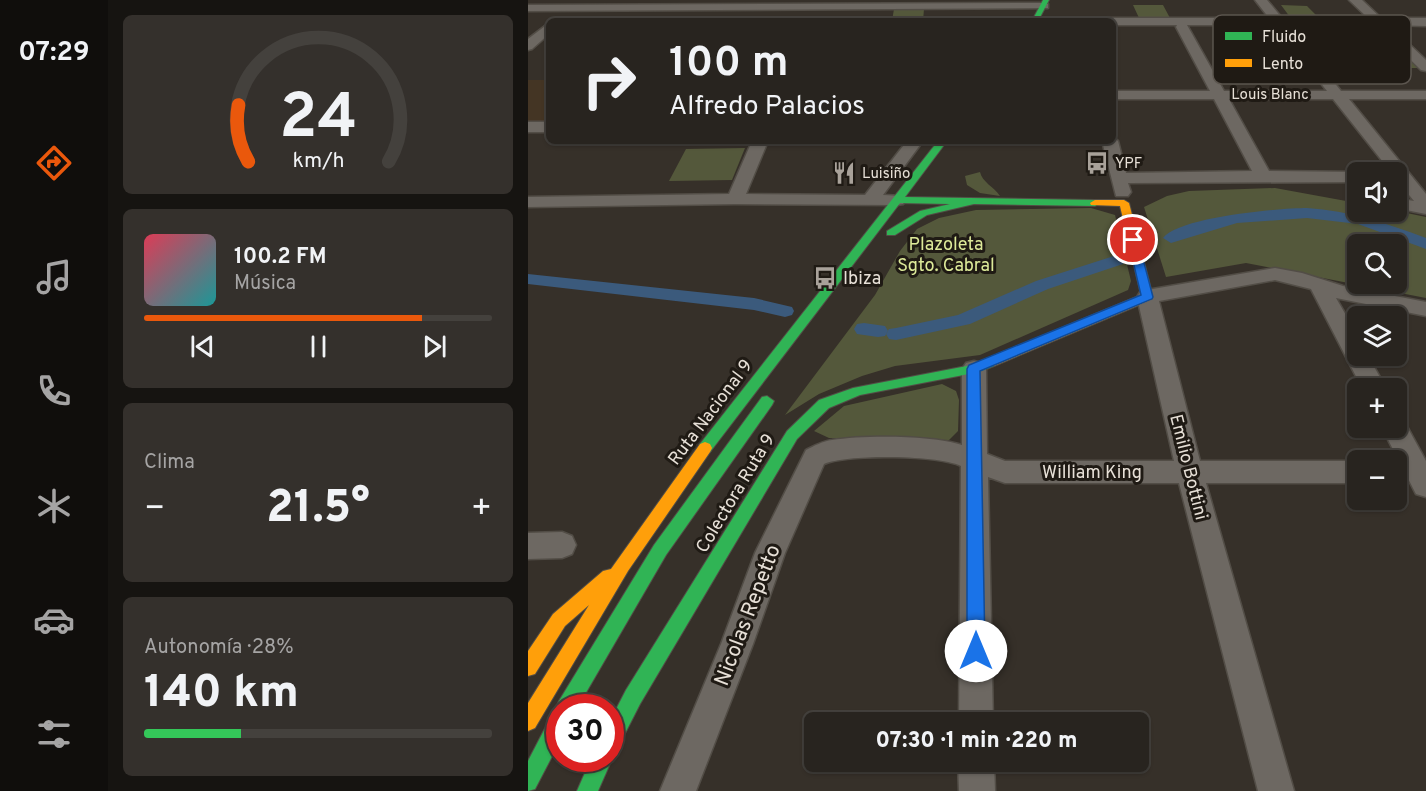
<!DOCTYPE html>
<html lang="es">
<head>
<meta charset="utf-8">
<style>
	:root { --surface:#28241f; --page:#34302c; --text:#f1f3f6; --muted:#a5a4a4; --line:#44413d; --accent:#ea580c }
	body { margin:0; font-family:Overpass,sans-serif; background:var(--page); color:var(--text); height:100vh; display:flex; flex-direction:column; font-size:22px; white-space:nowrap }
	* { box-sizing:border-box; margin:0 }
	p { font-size:20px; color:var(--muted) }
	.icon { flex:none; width:33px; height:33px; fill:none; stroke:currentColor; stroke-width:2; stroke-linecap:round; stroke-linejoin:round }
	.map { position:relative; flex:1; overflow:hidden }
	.sheet { display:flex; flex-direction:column; gap:15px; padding:15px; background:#161411; width:420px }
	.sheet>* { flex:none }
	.guide { position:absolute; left:18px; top:18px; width:570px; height:126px; border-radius:9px; box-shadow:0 2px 4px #0004,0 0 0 2px var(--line); background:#28241f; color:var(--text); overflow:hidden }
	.fabs { position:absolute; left:819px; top:162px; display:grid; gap:12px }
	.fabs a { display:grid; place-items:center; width:60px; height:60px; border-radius:9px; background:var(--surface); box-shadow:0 2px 4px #0004,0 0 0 2px var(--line); font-size:30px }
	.speed { position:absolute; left:18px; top:694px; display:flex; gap:12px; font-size:30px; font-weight:700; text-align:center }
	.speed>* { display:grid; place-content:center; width:78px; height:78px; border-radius:50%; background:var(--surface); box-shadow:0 2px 4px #0004,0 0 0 2px var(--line); line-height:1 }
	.speed .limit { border:9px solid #d22; background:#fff; color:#111 }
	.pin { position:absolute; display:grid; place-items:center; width:51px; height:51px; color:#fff; margin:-26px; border:3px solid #fff; border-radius:50%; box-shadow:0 2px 6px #0007 }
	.me { position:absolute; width:66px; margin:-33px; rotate:0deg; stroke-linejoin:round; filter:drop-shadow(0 0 4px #0008) }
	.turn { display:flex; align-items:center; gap:21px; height:126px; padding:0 24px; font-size:27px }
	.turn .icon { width:78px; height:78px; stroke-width:2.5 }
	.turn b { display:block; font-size:42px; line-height:51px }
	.big { font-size:45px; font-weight:800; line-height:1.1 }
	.sheet .card { flex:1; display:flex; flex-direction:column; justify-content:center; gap:9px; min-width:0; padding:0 21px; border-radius:9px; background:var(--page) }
	.sheet .dial { align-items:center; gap:0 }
	.dial svg { height:156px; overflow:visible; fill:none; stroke:var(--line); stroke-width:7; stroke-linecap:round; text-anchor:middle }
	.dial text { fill:var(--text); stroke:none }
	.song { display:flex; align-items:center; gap:18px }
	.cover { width:72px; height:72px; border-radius:9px; background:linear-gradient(135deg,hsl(350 70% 55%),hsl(180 70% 35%)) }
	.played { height:6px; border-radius:3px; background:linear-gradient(90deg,var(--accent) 80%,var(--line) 80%) }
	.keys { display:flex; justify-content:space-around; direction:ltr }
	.heat { display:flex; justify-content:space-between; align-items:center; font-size:33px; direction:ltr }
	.charge { height:9px; border-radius:4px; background:linear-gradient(90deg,#34c759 28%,var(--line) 0) }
	.trip { position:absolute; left:276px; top:712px; width:345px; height:60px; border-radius:9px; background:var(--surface); box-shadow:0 2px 4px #0004,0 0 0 2px var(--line); font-weight:800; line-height:60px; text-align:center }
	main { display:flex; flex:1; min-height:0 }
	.menu { display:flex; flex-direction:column; width:108px; justify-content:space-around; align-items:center; background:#100e0c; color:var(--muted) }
	.menu .icon { width:42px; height:42px }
	.menu .on { color:var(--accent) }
	.menu b { font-size:27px; color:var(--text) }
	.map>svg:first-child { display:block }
	.built { fill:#443524 }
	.green { fill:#54583b; fill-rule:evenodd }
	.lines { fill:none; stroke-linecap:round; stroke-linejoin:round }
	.canal { fill:#3b5a7c; fill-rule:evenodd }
	.street-casing { stroke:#524d46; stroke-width:3 }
	.fast-casing { stroke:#524d46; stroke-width:2 }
	.slow-casing { stroke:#524d46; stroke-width:2 }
	.street { fill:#6d6862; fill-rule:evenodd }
	.fast { fill:#30b455; fill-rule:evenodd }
	.slow { fill:#ff9f0a; fill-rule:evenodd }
	.route { fill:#1a73e8; stroke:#114b97; stroke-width:1.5 }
	.labels { text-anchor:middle; stroke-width:6; stroke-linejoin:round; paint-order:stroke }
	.far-street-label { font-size:15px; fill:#e7e0d7; stroke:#1f1a14 }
	.far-poi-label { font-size:15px; fill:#e7e0d7; stroke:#1f1a14; text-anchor:start }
	.park-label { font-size:18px; fill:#ddea99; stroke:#1f1a14 }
	.poi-label { font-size:18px; fill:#e7e0d7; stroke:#1f1a14; text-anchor:start }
	.street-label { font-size:18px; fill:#e7e0d7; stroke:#1f1a14 }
	.near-street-label { font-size:21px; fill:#e7e0d7; stroke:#1f1a14 }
	.key { fill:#1f1a14; stroke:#5b554e; stroke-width:1.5 }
	.key-label { font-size:16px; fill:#e7e0d7 }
</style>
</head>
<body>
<main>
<nav class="menu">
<b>07:29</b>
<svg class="icon on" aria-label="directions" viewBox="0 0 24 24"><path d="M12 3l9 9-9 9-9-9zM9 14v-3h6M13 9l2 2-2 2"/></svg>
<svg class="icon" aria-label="music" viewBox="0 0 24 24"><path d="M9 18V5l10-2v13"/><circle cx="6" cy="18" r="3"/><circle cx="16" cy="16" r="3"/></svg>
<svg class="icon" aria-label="phone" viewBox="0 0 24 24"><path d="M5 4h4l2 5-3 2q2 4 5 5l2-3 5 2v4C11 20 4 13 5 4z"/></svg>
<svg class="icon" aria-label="climate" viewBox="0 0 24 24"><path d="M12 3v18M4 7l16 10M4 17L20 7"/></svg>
<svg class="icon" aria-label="car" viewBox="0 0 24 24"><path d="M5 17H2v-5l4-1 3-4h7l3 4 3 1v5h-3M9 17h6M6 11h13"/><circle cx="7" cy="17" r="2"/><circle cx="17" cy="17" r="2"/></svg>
<svg class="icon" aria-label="filters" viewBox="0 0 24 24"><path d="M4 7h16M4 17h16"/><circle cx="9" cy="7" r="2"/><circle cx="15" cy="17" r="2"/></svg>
</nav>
<section class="sheet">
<div class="card dial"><svg viewBox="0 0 100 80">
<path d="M14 69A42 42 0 1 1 86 69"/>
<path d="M14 69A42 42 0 0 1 9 40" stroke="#ea580c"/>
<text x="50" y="56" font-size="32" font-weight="700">24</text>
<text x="50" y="72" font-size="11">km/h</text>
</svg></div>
<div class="card">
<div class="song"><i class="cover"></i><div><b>100.2 FM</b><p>Música</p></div></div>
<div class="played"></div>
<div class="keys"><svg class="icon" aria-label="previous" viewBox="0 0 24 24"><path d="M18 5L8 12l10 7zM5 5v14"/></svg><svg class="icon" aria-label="pause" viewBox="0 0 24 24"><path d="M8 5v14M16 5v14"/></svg><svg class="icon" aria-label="next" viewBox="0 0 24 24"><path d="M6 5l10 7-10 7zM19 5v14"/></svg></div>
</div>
<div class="card"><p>Clima</p>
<div class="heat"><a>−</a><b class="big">21.5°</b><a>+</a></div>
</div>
<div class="card"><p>Autonomía · 28%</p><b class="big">140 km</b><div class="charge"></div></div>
</section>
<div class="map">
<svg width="898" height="791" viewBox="0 0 898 791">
	<rect width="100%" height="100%" fill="#363029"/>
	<path class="built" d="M0 80H21V121L0 122Z"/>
	<path class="green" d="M605 5H635L642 18H611Z
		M753 5 779 6 792 19 762 17Z
		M366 9H396L395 21H364Z
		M835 54H876L890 68H847Z
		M217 148 204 180 141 181 158 149Z
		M452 172C454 182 466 187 472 196L452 193 439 185 437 176Z
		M747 188 829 203 830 212 869 211 898 217V298L718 263 638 277 616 207 639 196 661 191ZM830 244H868V284H830Z
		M563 208 587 215 603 281 600 290 452 355 367 366 334 376 291 394 257 415 347 295 372 251 389 229 411 218 448 210Z
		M414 384 428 391 431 400 430 431 421 440 301 438 286 431 316 406Z"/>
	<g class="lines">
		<path class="canal" d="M779 208C822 211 858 223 898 238V249L830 224 779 218 709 223 643 243 635 238C651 217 751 208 779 208Z
			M589 255 595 256 598 260 595 264 520 289 442 324 368 340 361 339 358 334 361 329 368 328 430 315 508 281Z
			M0 274 226 298 264 307 266 311 264 315 257 317 226 310 0 284Z
			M336 323 357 326 360 331 357 336 350 337 329 334 326 329 329 324Z"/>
		<g class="street-casing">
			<path id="street" d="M727 0H739L754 18H840L821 0H834L853 18H898V26L861 25 898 60V71L893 70 847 25H760L813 91H898V99H821L898 194V214L868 208V198L886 201 868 179V172H863L805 99H701L741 171 830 172H832H830V182L600 183 603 192 600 196H588L574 141H585V137L590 141 598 173 724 171 686 99H585V91H682L648 27 649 25H585V21H544L546 18H741ZM659 25H747L799 91H696Z
				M516 3 520 4V8L0 11V5Z
				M21 23V34L4 49 0 50V39Z
				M0 122H21V132H0Z
				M224 141H240L218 194 337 195 379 141H395L355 195 375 196 378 200 375 204 369 205 207 204 0 207V197L201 194Z
				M747 268 774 273 815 286 898 302V316L808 298 830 336V356H840L858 388H834L783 289 747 280 631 301 672 461H830V483H678L766 791H730L651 483H477L460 477 465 723H431L433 466C409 455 320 454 296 464L257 553 225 644 168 791H132L193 644 227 553 278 450C286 446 295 441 304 440 336 435 403 435 434 445V369L438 363 446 361 454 363 458 369 459 454 477 461H646L609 297 612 292 619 290Z
				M868 419 876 421 898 461V497L888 494 854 428H868Z
				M34 532 44 536 48 545 44 554 34 558 0 559V533Z
				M430 762H466L467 791H431Z"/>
		</g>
		<g class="fast-casing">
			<path id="fast" d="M515 0H521L510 21H504Z
				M410 141H419L377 197 567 200 572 203 567 206 446 204 399 215 367 235H359V231L392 211 422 204 372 203 182 452H172L170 448 172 444Z
				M461 358 467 363 466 366 451 372 332 395 301 408 269 439 112 704 89 749 82 752V721L98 690 259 431 291 400 325 388 444 365Z
				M239 396 246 401 244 405 138 555 49 708H32V741L7 789 0 791V761L25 713 30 711 28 708 31 701 126 545 234 397Z
				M82 755 84 759 70 791H49L63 759H82Z"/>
		</g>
		<g class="slow-casing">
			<path id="slow" d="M567 200H596L601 203 625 297 623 300 466 366H456L455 363 456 360 613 295 592 206 563 205 562 203Z
				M177 442 182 444 184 448 182 452 100 571 7 728 0 731V703L61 605 37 626 7 674 0 676V651L25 614 75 571 83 569 172 444Z"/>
		</g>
		<use href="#street" class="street"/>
		<use href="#fast" class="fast"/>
		<use href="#slow" class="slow"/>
	</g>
	<path class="route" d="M605 237 610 240 625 297 624 299 452 371 457 651 454 657 448 660 441 657 439 651V369L441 365 613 295 600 240Z"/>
	<defs>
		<g id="bus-bare" transform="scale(1.8)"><path d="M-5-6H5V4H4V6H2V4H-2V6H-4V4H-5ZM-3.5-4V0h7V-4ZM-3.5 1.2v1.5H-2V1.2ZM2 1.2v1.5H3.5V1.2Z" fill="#a9a29a" stroke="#1f1a14" stroke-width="2.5" paint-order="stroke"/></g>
		<g id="restaurant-bare" transform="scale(1.8)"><path d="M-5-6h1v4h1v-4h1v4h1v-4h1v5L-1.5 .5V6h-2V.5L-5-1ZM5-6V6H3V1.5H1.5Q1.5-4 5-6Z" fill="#a9a29a" stroke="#1f1a14" stroke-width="2.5" paint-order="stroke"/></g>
	</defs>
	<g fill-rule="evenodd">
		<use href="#bus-bare" x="569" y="163"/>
		<use href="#restaurant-bare" x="316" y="173"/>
		<use href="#bus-bare" x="297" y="278"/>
	</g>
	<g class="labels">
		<g class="far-street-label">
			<text x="742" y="99">Louis Blanc</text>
		</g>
		<g class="far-poi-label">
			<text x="587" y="168">YPF</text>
			<text x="334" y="178">Luisiño</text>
		</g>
		<g class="park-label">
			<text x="418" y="250">Plazoleta<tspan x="418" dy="21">Sgto. Cabral</tspan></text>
		</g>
		<g class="poi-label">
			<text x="315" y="284">Ibiza</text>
		</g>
		<g class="street-label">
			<text transform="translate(182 412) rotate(-53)" y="6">Ruta Nacional 9</text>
			<text transform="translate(661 467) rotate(76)" y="6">Emilio Bottini</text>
			<text x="564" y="478">William King</text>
			<text transform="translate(207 493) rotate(-59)" y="6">Colectora Ruta 9</text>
		</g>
		<g class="near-street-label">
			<text transform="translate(219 615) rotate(-69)" y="7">Nicolas Repetto</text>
		</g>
	</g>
	<rect x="685" y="15" width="198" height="69" rx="9" class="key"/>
	<rect x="697" y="32" width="27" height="8" fill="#30b455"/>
	<rect x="697" y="59" width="27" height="8" fill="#ff9f0a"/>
	<g class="key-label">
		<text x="734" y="42">Fluido</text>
		<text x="734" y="69">Lento</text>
	</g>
</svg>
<div class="fabs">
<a><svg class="icon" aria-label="sound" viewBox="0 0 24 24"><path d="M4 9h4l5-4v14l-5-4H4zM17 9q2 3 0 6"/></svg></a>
<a><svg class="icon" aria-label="search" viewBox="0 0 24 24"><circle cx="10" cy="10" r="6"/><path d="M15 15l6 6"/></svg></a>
<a><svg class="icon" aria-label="layers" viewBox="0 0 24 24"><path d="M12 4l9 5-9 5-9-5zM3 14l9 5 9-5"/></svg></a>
<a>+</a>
<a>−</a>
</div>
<div class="speed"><div class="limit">30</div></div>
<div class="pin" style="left:605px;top:240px;background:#d93025"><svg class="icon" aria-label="arrive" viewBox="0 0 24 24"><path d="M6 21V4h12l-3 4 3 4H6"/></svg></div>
<svg class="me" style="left:448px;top:651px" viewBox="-20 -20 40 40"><circle r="19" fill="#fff"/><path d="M0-13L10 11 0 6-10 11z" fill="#1a73e8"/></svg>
<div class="trip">07:30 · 1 min · 220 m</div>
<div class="guide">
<div class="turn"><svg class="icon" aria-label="right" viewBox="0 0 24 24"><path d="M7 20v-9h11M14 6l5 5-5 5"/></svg><div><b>100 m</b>Alfredo Palacios</div></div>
</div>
</div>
</main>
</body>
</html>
